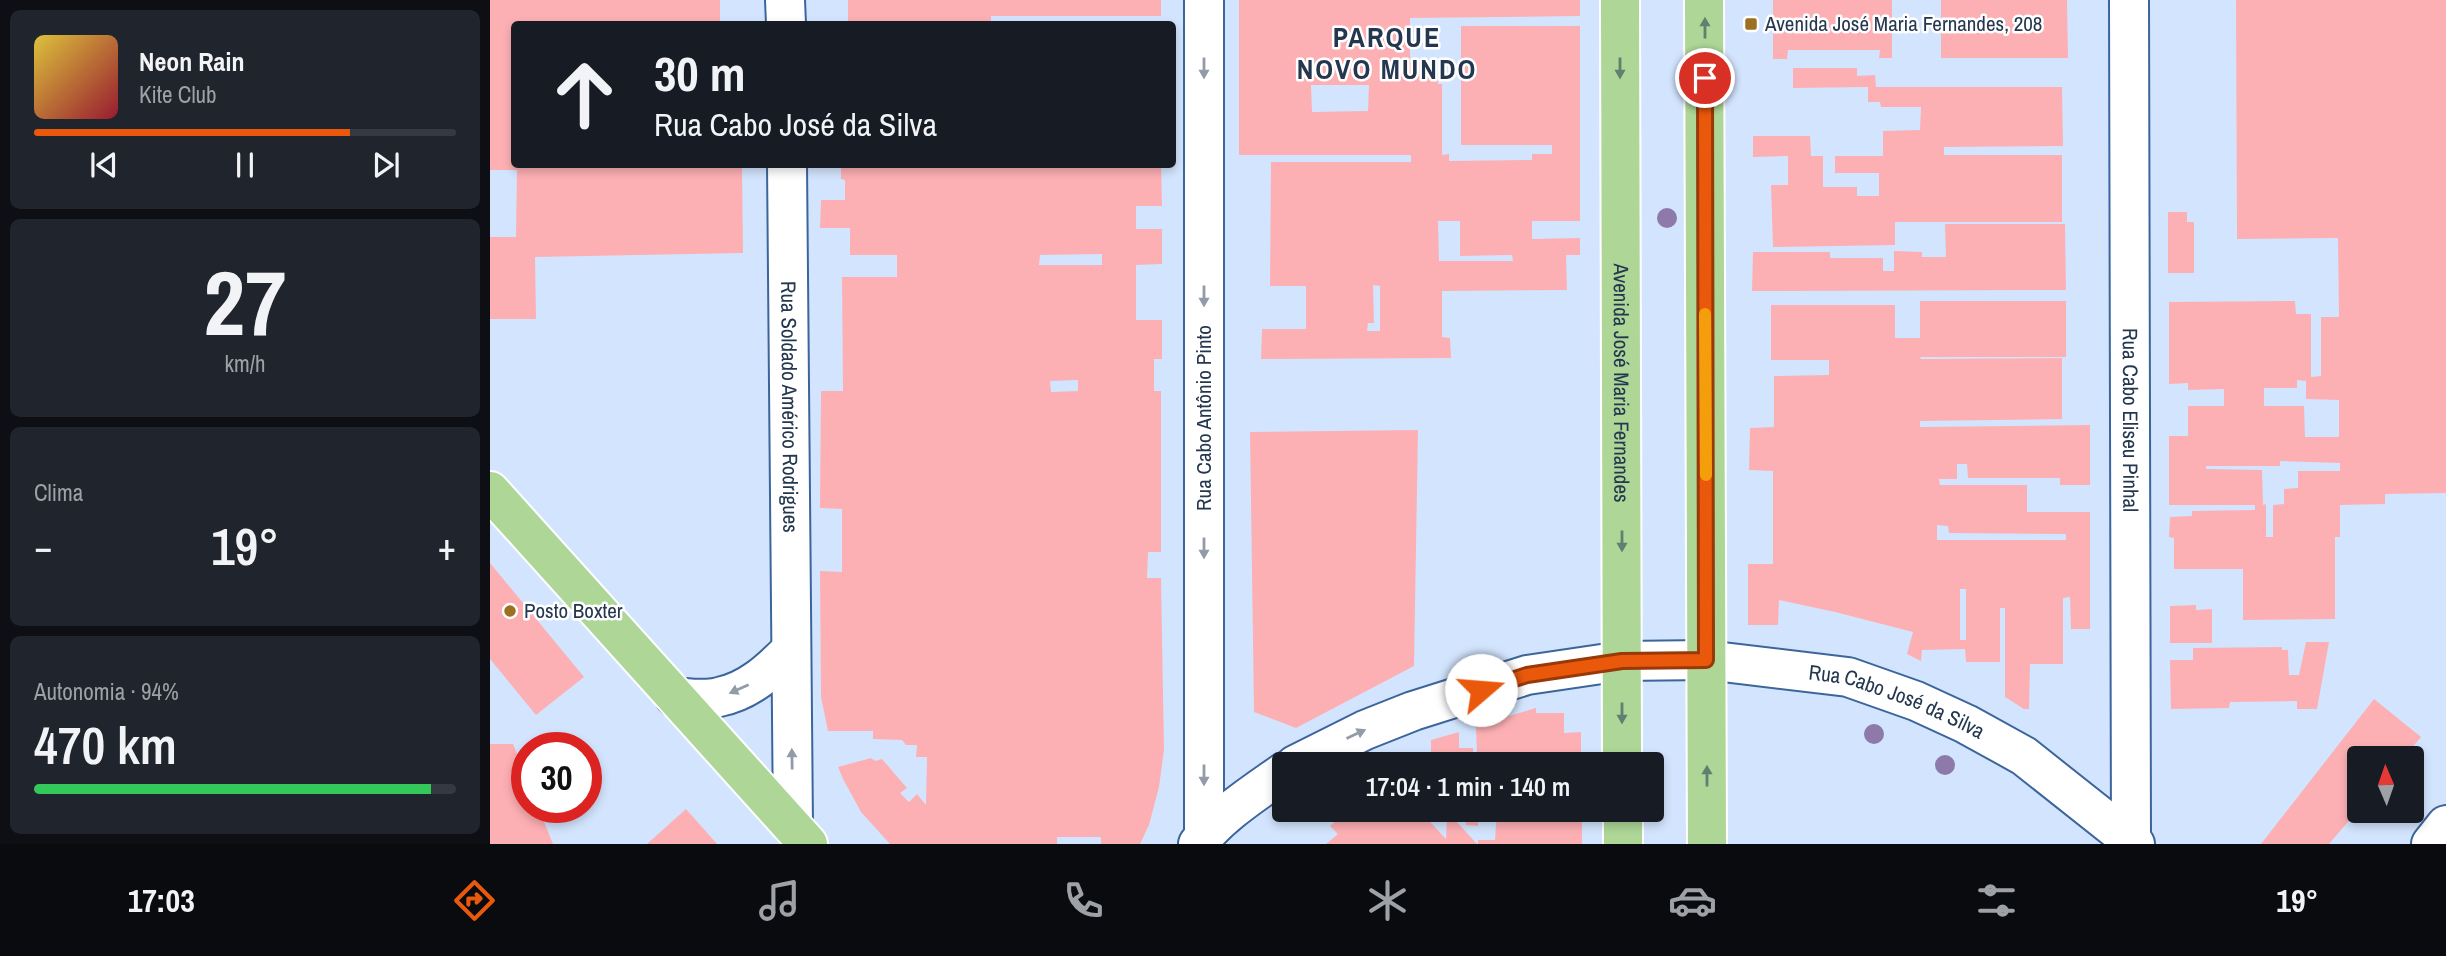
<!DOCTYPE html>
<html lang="pt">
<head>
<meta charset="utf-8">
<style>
	:root { --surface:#171b24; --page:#20242c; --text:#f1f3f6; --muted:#9ea1a6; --line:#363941; --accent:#ea580c }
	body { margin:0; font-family:"Archivo Narrow",sans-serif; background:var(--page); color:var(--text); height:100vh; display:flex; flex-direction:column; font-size:26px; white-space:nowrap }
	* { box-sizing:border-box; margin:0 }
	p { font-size:23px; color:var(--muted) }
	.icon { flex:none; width:38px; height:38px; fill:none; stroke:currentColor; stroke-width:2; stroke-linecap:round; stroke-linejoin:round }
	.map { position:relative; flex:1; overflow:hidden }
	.drawer { display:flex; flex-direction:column; gap:10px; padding:10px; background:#0d0f14; width:490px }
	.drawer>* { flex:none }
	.guide { position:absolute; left:21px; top:21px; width:665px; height:147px; border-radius:7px; box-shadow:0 4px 10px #0003; background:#171b24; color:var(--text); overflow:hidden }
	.needle { width:46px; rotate:358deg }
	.controls { position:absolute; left:1857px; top:746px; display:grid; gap:14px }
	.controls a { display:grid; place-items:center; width:77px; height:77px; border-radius:7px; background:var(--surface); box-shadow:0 4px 10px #0003; font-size:35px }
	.speed { position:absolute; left:21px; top:732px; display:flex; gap:14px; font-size:35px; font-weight:700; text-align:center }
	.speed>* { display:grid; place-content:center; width:91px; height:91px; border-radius:50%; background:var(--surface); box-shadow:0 4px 10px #0003; line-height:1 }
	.speed .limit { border:10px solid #d22; background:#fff; color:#111 }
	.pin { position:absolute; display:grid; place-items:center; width:60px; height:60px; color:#fff; margin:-30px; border:4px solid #fff; border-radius:50%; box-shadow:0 2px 7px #0007 }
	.me { position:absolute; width:77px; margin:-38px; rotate:72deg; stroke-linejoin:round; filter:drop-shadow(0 0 5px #0008) }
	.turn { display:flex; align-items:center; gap:24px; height:147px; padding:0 28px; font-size:32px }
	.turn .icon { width:91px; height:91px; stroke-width:2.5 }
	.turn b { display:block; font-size:49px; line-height:60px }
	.big { font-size:52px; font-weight:600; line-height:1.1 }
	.drawer .card { flex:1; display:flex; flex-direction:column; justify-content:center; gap:10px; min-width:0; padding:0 24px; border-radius:10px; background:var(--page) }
	.drawer .dial { align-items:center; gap:0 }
	.dial b { font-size:91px; line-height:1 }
	.song { display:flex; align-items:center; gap:21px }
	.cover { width:84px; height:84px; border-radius:10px; background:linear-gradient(135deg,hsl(50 70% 55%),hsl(350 70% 35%)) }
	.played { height:7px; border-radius:4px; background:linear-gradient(90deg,var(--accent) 75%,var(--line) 75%) }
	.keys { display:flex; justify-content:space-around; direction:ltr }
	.heat { display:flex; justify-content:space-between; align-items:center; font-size:38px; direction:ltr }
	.charge { height:10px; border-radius:5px; background:linear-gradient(90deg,#34c759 94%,var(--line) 0) }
	.trip { position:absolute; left:782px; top:752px; width:392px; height:70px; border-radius:7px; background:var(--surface); box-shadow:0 4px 10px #0003; font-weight:600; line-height:70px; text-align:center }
	.tab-bar { display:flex; height:112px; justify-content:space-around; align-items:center; background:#090b0e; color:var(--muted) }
	.tab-bar .icon { width:49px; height:49px }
	.tab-bar .selected { color:var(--accent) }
	.tab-bar b { font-size:32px; color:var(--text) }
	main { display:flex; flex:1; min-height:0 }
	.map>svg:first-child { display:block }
	.building { fill:#fdb0b4; fill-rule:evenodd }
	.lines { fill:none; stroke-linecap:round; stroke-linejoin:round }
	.minor-casing { stroke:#3c659b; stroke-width:42 }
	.major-casing { stroke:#fff; stroke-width:42 }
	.minor { stroke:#fff; stroke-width:38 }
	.major { stroke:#add697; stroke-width:38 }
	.tree { fill:#8d7aaa }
	.oneway { fill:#627f6f }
	.oneway2 { fill:#929ba7 }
	.route-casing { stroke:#983908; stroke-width:18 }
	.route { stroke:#ea580c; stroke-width:12 }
	.slow { stroke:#f59e0b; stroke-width:12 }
	.poi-dot { fill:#9d6f20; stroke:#fff; stroke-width:2.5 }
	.labels { text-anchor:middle; stroke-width:5; stroke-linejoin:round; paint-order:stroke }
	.poi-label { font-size:21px; fill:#25374f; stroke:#fff; text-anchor:start }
	.street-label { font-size:21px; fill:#25374f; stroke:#fff }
	.district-label { font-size:28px; font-weight:bold; letter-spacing:2px; fill:#25374f; stroke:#fff }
</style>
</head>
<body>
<main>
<section class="drawer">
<div class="card">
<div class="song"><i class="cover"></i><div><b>Neon Rain</b><p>Kite Club</p></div></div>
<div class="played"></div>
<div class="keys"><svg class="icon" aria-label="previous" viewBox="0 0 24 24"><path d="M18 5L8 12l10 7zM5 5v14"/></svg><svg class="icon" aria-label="pause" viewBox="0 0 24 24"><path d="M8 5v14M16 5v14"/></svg><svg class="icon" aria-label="next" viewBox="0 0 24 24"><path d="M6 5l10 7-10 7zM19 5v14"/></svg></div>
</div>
<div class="card dial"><b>27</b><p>km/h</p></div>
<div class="card"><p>Clima</p>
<div class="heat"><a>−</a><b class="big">19°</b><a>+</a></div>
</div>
<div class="card"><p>Autonomia · 94%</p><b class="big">470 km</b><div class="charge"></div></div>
</section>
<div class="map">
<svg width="1956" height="844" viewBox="0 0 1956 844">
	<rect width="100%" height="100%" fill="#d3e5fe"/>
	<path class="building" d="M0 0H230V24H24V164H252L253 253 45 257 46 319H0V237H26L27 170H0Z
		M358 0H671V16H501V24H358Z
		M749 0H1090V16L920 18V62H947L948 84H952V155L959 154V161L1042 160V154H1062V145H971V26H1090V221H1042V239L1090 238V255H1076L1077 290 952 291V337L960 338 961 358 771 359 772 329H816V286H780L781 162H921V155H749ZM821 85H879L878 111 822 112ZM948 221H970V256L1022 255 1023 261H949ZM883 285 890 286V331H877L878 323H884Z
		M1283 0H1402V58H1389L1390 50H1298L1297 59H1283Z
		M1451 0H1577L1578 58H1451Z
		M1746 0H1956V493L1895 494V504L1850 505V537H1845V619L1753 620V569H1684V538L1679 537 1680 517 1702 516V511L1765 510V505H1679V436H1698V406H1734V389L1698 390V383L1679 384V302L1805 301 1806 314H1821V377L1831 376V317H1849L1848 238 1747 239ZM1807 380 1816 381V399L1849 400V437H1815L1814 406H1774V388H1807ZM1790 461 1850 463V471H1808V488L1794 489V504L1783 505V537H1776V504L1773 505 1772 470 1716 469V466H1790Z
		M1303 68H1367V76L1385 75 1386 87H1572L1573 146 1454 147V155H1572V222H1405V245L1283 247 1281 185H1298V156L1263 157V136H1320L1321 156H1333V187H1367V196H1389V173H1345V156H1393V131L1430 130 1431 107H1391L1390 102H1378V87L1303 88Z
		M351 164H671L672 206H646V229H672V264L646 265V320H672V359H664V391H671V552H658L657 578H671L674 750 669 787 659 825 650 844H611V837H567V844H400L371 812 353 779 348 767 381 758 385 761 392 759 417 788 410 793 419 802 427 794 436 805 437 757H426L427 745H416L412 740 383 739V731H338L331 697 330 571 352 572V509L330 508 331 391H353L352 277H407V255H360V228H330L331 200H355V180L351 179ZM612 254V265H549L550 255ZM588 380V391L561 392 560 381Z
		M1678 212H1697V222H1704V273H1678Z
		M1455 224H1575L1576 290 1262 291 1263 252H1340V258H1393V271H1404V251L1432 252V257H1456Z
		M1430 301H1576V357H1430L1431 359 1572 358V419L1430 421V427L1600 425V485H1570V478H1478L1477 464H1467V479H1449L1450 485H1537V512H1600V629H1581L1580 597 1573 598V664H1540L1539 709H1534L1515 697V608H1510V662H1476L1475 649 1432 650 1431 661 1417 654 1423 632 1345 612 1289 600 1288 625H1258V564H1283V471L1259 470 1260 428 1284 427V376L1339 375V360H1281V305H1405V338H1430ZM1447 525 1458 526 1459 533 1576 534V540H1447ZM1470 589H1476V640H1470Z
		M928 430 924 666 806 728 764 712 760 432Z
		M0 563 94 677 46 715 0 659Z
		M1706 605V610L1722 609V643H1680V606Z
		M1816 642H1839L1827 709H1807V701L1740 702 1739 708 1681 709 1680 660H1703V648L1792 647V650H1798L1799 675H1809Z
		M1884 699 1931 737 1913 758H1869V809L1839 844H1771Z
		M1046 708V713H1074V733L1091 732V765H914L915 762H941V740L969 732V748H983V756L987 757 986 726Z
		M0 744H23L37 779V807H48L63 844H0Z
		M196 809 227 844H157Z
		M858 810H929L956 839 957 818H944L937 810H988V826L976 825V818L966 817V821L987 844H836L848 834 840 826Z
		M1007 810H1092V844H988V840H1005Z"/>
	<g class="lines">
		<g class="minor-casing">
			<g id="minor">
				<path d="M295 0 296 24"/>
				<path id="s1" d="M1639 0 1641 839"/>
				<path id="s2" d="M297 164 303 827"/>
				<path d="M185 697C199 698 215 701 229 697 259 691 280 671 301 650"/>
				<path id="s3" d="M805 765 875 730 923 711 1037 675 1132 661 1216 660 1358 677 1426 701 1476 724 1534 756 1645 844"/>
				<path d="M714 835V0"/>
				<path d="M708 844C728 816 766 792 794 772"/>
				<path d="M1941 844 1956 825"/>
			</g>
		</g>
		<g class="major-casing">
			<g id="major">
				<path id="s4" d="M1130 0 1132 765"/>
				<path d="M1214 0 1217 844"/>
				<path d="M0 491 318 844"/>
				<path d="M1133 810V844"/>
			</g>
		</g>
		<use href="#minor" class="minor"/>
		<use href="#major" class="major"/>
	</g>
	<g class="tree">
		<circle cx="1177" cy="218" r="10"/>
		<circle cx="1384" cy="734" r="10"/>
		<circle cx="1455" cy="765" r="10"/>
	</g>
	<defs><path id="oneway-solid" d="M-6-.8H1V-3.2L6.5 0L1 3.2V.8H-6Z" transform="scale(1.75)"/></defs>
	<g class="oneway">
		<use href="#oneway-solid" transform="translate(1215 28) rotate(-90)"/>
		<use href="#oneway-solid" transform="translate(1130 68) rotate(90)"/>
		<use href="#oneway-solid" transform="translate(1132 541) rotate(90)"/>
		<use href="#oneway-solid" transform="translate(1132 713) rotate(90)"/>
		<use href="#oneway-solid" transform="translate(1217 776) rotate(-90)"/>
	</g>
	<g class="oneway2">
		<use href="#oneway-solid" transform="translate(714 68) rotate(90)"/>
		<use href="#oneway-solid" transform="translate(714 296) rotate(90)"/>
		<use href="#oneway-solid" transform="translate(714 548) rotate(90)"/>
		<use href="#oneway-solid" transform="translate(249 689) rotate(156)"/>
		<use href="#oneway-solid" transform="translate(866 734) rotate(-25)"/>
		<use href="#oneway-solid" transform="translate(302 759) rotate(-91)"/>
		<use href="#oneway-solid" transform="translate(714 775) rotate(90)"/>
	</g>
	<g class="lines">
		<g class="route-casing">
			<path id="route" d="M991 690 1037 675 1132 661 1216 660 1215 78"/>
		</g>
		<use href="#route" class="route"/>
		<path class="slow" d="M1215 314 1216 475"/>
	</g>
	<g class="poi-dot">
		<rect x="1254" y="17" width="14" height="14" rx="3.5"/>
		<circle cx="20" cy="611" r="7"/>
	</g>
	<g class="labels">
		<g class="poi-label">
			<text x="1275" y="31">Avenida José Maria Fernandes, 208</text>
			<text x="34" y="618">Posto Boxter</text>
		</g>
		<g class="street-label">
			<text dy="7" stroke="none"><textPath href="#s4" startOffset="383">Avenida José Maria Fernandes</textPath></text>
			<text dy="7" stroke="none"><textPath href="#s2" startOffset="243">Rua Soldado Américo Rodrigues</textPath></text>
			<text transform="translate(714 418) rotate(-90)" y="7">Rua Cabo Antônio Pinto</text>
			<text dy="7" stroke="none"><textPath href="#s1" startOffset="420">Rua Cabo Eliseu Pinhal</textPath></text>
			<text dy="7" stroke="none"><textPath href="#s3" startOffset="626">Rua Cabo José da Silva</textPath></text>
		</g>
		<g class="district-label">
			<text x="897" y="47">PARQUE<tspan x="897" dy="32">NOVO MUNDO</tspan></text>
		</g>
	</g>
</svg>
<div class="controls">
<a><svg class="needle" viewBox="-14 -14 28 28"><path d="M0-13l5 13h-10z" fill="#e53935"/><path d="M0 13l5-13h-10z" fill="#9ea1a6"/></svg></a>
</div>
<div class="speed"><div class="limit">30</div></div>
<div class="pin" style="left:1215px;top:78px;background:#d93025"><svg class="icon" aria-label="arrive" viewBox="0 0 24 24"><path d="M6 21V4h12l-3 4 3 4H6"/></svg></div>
<svg class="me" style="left:991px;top:690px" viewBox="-20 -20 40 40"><circle r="19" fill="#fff"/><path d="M0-13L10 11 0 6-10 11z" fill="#ea580c"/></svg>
<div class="trip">17:04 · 1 min · 140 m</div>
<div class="guide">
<div class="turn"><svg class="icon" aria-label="ahead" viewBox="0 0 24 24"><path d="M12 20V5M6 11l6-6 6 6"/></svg><div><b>30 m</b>Rua Cabo José da Silva</div></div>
</div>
</div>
</main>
<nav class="tab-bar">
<b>17:03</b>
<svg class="icon selected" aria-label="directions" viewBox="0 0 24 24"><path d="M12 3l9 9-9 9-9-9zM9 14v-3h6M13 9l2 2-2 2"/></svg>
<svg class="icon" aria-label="music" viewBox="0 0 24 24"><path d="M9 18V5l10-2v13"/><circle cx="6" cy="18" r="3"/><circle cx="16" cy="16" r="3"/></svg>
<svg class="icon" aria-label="phone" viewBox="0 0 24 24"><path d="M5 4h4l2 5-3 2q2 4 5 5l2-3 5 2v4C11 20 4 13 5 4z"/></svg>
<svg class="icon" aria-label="climate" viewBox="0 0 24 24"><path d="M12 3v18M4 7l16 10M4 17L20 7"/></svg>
<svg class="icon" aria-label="car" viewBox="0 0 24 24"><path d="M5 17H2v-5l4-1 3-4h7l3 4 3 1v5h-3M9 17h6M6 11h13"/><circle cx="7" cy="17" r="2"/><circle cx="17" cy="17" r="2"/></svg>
<svg class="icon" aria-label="filters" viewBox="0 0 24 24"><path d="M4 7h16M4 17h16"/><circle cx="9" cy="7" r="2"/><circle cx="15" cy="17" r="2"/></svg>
<b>19°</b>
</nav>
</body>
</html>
